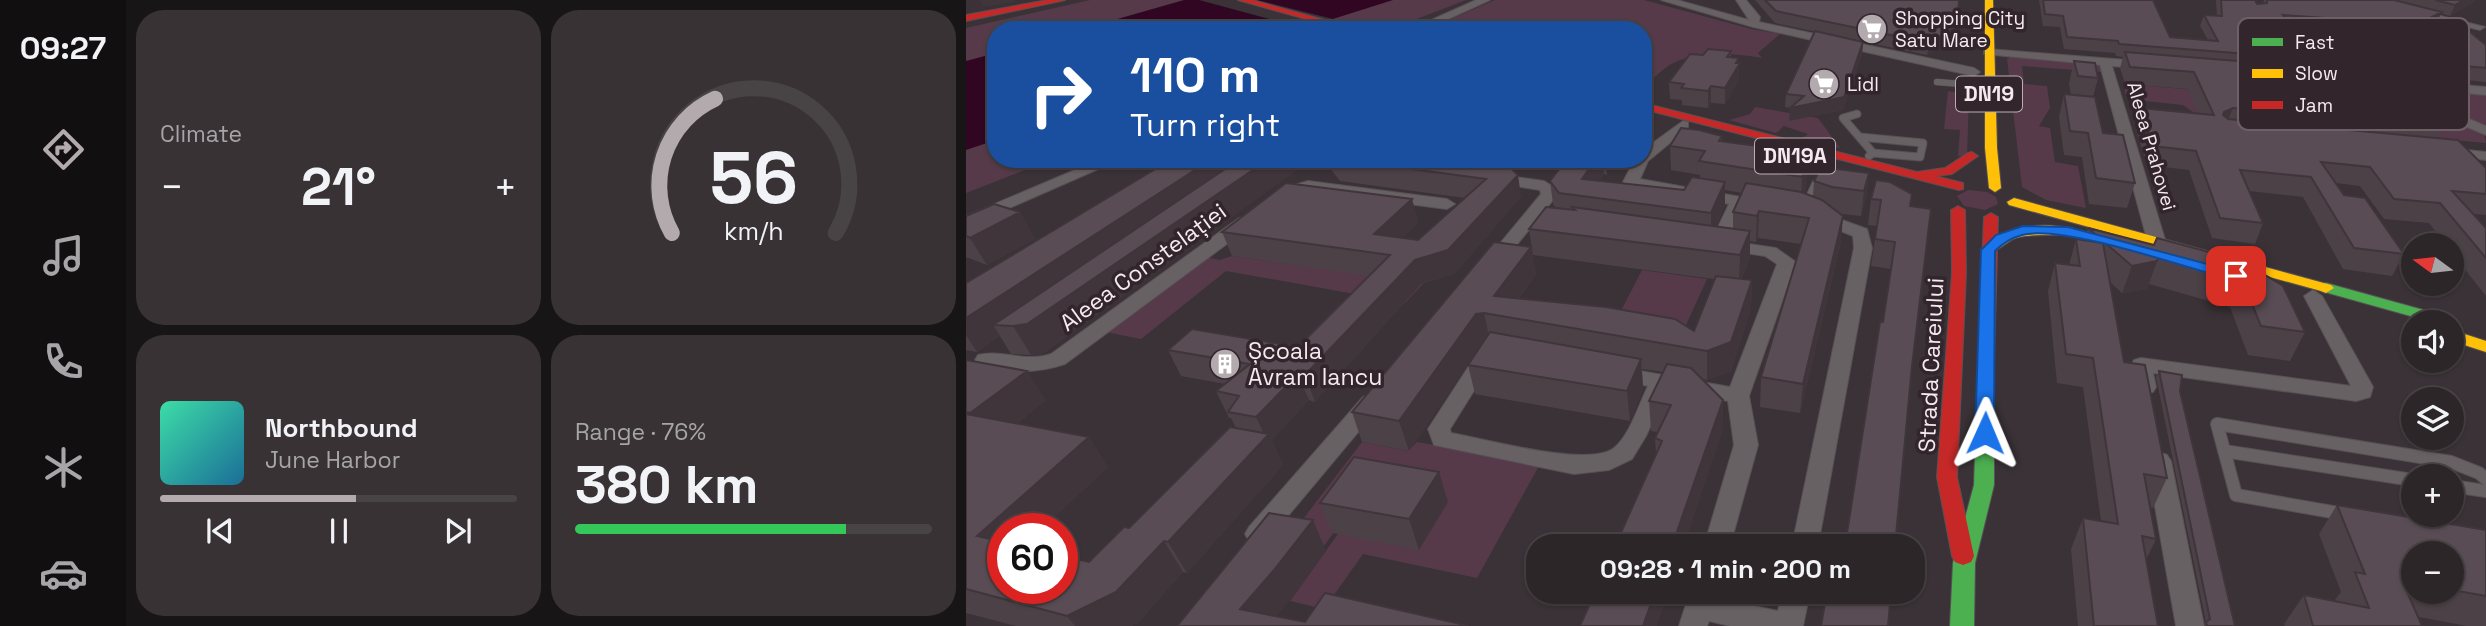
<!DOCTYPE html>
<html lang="en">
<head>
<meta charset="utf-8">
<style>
	:root { --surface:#2c2628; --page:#383234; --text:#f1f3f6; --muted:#a6a5a8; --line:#484345; --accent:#b3aaae }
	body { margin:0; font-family:"Space Grotesk",sans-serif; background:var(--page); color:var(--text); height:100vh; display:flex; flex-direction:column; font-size:26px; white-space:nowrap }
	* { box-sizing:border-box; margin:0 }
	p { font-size:23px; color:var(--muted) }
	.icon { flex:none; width:38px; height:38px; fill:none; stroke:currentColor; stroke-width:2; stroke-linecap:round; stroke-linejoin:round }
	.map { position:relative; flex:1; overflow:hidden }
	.drawer { display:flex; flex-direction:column; gap:10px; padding:10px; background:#181516; width:840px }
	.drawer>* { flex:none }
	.top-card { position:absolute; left:21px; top:21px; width:665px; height:147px; border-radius:28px; box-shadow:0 2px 5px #0004,0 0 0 2px var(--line); background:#1a4fa0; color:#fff; overflow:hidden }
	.needle { width:46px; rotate:285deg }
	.controls { position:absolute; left:1435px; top:233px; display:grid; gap:14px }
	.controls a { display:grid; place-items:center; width:63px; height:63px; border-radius:50%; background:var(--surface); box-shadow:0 2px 5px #0004,0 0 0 2px var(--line); font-size:35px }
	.speed { position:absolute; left:21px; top:513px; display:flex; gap:14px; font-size:35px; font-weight:700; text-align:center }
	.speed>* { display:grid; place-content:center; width:91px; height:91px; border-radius:50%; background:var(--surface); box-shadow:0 2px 5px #0004,0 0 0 2px var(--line); line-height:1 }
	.speed .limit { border:10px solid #d22; background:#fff; color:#111 }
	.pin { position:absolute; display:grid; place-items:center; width:60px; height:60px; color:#fff; margin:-30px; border-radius:14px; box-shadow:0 4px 10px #0006 }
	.me { position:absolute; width:77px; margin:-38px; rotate:1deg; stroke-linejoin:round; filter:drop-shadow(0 0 5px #0008) }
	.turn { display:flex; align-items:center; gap:24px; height:147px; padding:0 28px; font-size:32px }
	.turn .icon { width:91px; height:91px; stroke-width:2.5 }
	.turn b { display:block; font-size:49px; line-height:60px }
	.big { font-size:52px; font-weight:700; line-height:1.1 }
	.drawer .tile { flex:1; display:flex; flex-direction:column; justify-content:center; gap:10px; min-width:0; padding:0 24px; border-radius:28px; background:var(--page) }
	.drawer .dial { align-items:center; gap:0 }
	.dial svg { height:182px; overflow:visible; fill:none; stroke:var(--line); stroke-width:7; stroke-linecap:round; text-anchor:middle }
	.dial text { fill:var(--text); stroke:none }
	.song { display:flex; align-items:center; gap:21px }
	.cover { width:84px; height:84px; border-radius:10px; background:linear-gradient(135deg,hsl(160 70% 55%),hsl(200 70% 35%)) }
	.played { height:7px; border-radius:4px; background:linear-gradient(90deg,var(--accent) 55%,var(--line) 55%) }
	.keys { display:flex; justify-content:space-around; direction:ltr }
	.heat { display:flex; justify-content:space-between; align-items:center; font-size:38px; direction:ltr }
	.charge { height:10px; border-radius:5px; background:linear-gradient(90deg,#34c759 76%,var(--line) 0) }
	.drawer .tiles { flex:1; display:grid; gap:10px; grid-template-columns:repeat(2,1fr) }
	.trip { position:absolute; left:560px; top:534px; width:399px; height:70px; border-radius:28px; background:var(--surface); box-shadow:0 2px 5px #0004,0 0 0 2px var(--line); font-weight:700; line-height:70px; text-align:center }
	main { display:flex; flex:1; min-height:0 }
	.tab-bar { display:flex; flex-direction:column; width:126px; justify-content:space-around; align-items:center; background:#120f10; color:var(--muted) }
	.tab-bar .icon { width:49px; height:49px }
	.tab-bar .selected { color:var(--accent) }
	.tab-bar b { font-size:32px; color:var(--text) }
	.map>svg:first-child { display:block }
	.green { fill:#563a4a }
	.water { fill:#300623 }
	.pier { fill:#3a3236 }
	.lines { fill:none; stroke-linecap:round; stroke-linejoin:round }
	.lane-far2-casing { stroke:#575054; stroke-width:7 }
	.lane-far1-casing { stroke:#575054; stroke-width:9 }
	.lane-casing { stroke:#575054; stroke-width:14 }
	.street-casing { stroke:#575054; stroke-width:2 }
	.fast-casing { stroke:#575054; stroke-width:2 }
	.slow-casing { stroke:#575054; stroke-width:2 }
	.jam-casing { stroke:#575054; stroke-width:2 }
	.lane-far2 { stroke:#676164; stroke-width:6 }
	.lane-far1 { stroke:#676164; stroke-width:7 }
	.lane { stroke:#676164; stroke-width:12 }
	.street { fill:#676164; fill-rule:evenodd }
	.fast { fill:#4caf50; fill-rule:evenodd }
	.slow { fill:#ffc107; fill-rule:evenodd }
	.jam { fill:#c62828; fill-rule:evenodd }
	.wall { fill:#4d4148; fill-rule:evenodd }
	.shaded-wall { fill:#3f353b }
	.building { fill:#5a4c54; stroke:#3f353b; stroke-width:2 }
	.route { fill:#1a73e8; stroke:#114b97; stroke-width:2 }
	.labels { text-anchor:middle; stroke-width:7; stroke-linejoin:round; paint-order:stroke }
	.far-poi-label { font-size:19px; fill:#f4eaef; stroke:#32252c; text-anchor:start }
	.far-street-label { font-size:19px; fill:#f4eaef; stroke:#32252c }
	.shield { fill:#32252c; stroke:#baafb4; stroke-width:2 }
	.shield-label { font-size:21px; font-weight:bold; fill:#f4eaef }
	.street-label { font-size:23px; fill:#f4eaef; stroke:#32252c }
	.poi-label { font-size:23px; fill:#f4eaef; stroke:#32252c; text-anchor:start }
	.key { fill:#32252c; stroke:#6c6066; stroke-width:2 }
	.key-label { font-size:19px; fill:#f4eaef }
</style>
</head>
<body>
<main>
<nav class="tab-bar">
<b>09:27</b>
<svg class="icon selected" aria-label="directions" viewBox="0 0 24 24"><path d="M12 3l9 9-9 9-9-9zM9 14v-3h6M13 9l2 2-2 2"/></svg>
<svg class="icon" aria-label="music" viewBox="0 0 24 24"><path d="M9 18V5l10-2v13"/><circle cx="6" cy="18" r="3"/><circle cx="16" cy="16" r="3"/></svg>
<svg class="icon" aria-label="phone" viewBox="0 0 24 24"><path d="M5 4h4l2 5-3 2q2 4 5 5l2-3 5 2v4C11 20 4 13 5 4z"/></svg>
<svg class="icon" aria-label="climate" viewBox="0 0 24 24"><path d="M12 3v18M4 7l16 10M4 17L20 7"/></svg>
<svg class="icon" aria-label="car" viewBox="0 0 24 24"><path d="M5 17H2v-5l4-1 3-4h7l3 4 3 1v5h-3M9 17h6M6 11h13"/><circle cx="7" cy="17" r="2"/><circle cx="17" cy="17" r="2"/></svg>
</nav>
<section class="drawer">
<div class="tiles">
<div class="tile"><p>Climate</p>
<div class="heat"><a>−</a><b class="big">21°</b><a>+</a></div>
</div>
<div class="tile dial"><svg viewBox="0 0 100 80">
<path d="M14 69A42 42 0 1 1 86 69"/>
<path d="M14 69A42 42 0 0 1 33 10" stroke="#b3aaae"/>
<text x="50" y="56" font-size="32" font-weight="700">56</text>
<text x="50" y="72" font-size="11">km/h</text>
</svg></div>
<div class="tile">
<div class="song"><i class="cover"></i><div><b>Northbound</b><p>June Harbor</p></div></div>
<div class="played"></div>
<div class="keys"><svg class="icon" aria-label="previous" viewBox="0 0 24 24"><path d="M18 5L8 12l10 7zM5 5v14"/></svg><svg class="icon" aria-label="pause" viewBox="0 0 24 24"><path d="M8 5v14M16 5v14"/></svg><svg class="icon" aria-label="next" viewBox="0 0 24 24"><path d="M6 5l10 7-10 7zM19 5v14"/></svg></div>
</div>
<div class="tile"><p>Range · 76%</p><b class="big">380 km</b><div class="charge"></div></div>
</div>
</section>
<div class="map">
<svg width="1520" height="626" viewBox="0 0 1520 626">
	<rect width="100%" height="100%" fill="#3a3236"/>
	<path class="green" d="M124 0H500L422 30H30V159H87L0 193V28Z
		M529 0H678L785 29 814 34 792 53 796 58C769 53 727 50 702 66 693 72 685 81 677 89V30H460Z
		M1044 57 1129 64 1135 67 1136 72 1056 66 1058 84 1081 86 1084 108 1073 126 1084 128 1089 162 1112 166 1120 208 1080 200 1056 187 1041 59Z
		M1159 84 1457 109 1518 134 1520 143 1234 117 1217 105 1179 101 1176 96 1159 94Z
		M1431 88 1520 94V131Z
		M982 91 1003 95 1001 157 992 156 994 130 978 129Z
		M789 107 852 118 874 148 834 140 842 134 818 126 810 133 763 120 784 114Z
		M1002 190 1021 192 1030 197 1032 204 1019 210 998 206 991 196Z
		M266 256 458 283 439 303 260 271 175 339 140 332 239 257 254 260Z
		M676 270 741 279 710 347 642 336Z
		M396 442 442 451 451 442 574 464 511 578 397 554 358 609 324 601 372 534 400 488 355 550 318 544Z"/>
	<path class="water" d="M218 0H427L332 30H113Z
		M30 53V140L0 150V61Z"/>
	<path class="pier" d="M233 0H291L371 20 344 30Z"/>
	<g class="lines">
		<g class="lane-far2-casing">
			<path id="lane-far2" d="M971 82 1007 85"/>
		</g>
		<g class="lane-far1-casing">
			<path id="lane-far1" d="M891 114 877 118 907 153 903 156
				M894 137 957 143 954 157 907 153
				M839 207 850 183"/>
		</g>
		<g class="lane-casing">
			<path id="lane" d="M1258 451 1447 480
				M1486 486 1520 491
				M1378 514 1270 495 1251 424 1485 462 1513 473 1520 479"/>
		</g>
		<g class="street-casing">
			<path id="street" d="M510 0H524L458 30H443Z
				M695 0H711L783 20 770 0H780L794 17 793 22 1008 68 1014 72 1008 76 787 27Z
				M1392 0H1410L1519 27 1514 30 1493 25 1459 42 1453 39 1455 37 1482 23Z
				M1022 49 1186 62V68L1182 69 1146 66 1200 243 1197 247 1191 248 1182 243 1134 65 1018 54V50Z
				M1411 78 1520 87V95L1407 85V79Z
				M1432 89 1520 126V135L1427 96 1426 93Z
				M717 121 722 122V128L682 161 674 179 803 202 805 205 803 208 778 206 763 241 810 248 830 262 783 396 792 445 764 546H738L768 445 762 401 701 390 680 436 666 459 643 470 608 474 468 445 462 429 512 352H526L529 357 484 429 485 433C519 439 623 468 648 448 664 435 673 404 682 386L645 379 641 374 645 369 652 367 764 387 811 264 799 256 747 248 744 244 763 204 665 187 657 182 669 159H677V150Z
				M1481 148 1520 152V160L1476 155 1474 152 1476 149Z
				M135 159H155L0 227V216Z
				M528 174 578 181 591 189V195L532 268 526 269 517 264 575 194 574 190 523 182 520 179Z
				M342 181 481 199 489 204 481 209 342 191 317 198 309 193 311 190Z
				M854 212 901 229 906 248 852 546H826L888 248 887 236 848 220 846 217 848 214Z
				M279 217 287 222 285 226 99 364C70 374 41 373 12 365L9 360 12 355C35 349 60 363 85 354L273 218Z
				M1347 290 1356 296 1407 387 1404 397 1390 401 1187 373 1190 387 1187 392 1179 394 1171 392 1165 365 1168 360 1175 358 1385 386 1338 296Z
				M405 395 413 397 416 402 413 407 301 541 292 544 283 541 279 534 283 527 397 397Z
				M1193 452 1201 455 1205 461 1238 626H1210L1181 461 1185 455Z
				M724 592H752L750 598 812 611 816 592H844L837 626H764L743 621 741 626H713Z"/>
		</g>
		<g class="fast-casing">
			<path id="fast" d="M1360 283 1490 319 1492 322 1486 326V322H1466L1355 291 1352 288Z
				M1020 356 1028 361V485L1009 563 1008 626H984L987 563 1008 485 1012 361Z"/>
		</g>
		<g class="slow-casing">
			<path id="slow" d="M1019 0H1027L1031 148 1035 188 1029 192 1023 188 1019 148Z
				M1048 198 1365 285 1368 288 1360 293 1355 291 1043 205 1041 202Z
				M1090 226 1107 228 1109 231C1099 239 1066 231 1047 239 1037 244 1029 255 1017 253L1015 250C1034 228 1063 224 1090 226Z
				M1486 330 1520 341V352L1486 341Z"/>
		</g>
		<g class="jam-casing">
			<path id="jam" d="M82 0H99L0 21V15Z
				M272 0H286L395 30H380Z
				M677 103 951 172 979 168 1002 153 1006 152 1012 156 986 174 969 176 997 183V189L993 190 677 109Z
				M992 206 999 210 1000 273 991 477 1008 556 1005 562 997 565 989 562 986 556 971 477 986 273 985 210Z
				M1025 213 1032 217 1028 361 1020 366 1012 361 1018 217Z"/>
		</g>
		<use href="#lane-far2" class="lane-far2"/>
		<use href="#lane-far1" class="lane-far1"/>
		<use href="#lane" class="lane"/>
		<use href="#street" class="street"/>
		<use href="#fast" class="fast"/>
		<use href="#slow" class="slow"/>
		<use href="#jam" class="jam"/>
	</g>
	<path class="wall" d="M789 0H993L989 38 961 55 809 23Z
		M1073 0H1187L1204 37 1242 40 1234 26 1238 15 1251 16 1250 0H1289L1291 4 1297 3 1298 0H1509L1508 2 1484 16 1475 13 1470 23 1449 35 1441 32 1437 43 1454 60 1448 72 1407 69 1386 45 1368 30 1327 27 1344 48 1360 60 1357 67 1381 76 1478 126 1471 138 1520 168V215L1507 214 1520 228V296L1486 253V245H1480L1463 223 1418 219 1394 186 1370 183 1378 195 1438 254 1426 276 1377 269 1337 197 1283 191 1297 223 1289 244 1246 238 1223 170 1181 165 1169 126 1174 108 1233 113 1222 89 1159 84 1154 68 1157 57 1150 56 1149 53 1098 49 1094 27 1077 26Z
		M897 42 896 54 877 110 823 121 824 108 819 107 820 94Z
		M1486 43 1520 45V82L1491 79 1480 55Z
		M765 51V58L773 63V80L759 104 745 103 742 108 716 105V100L704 99 703 82 737 55Z
		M1108 61 1132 78 1127 97 1137 133 1169 183 1161 208 1123 204 1116 157 1098 155 1093 117 1098 94 1105 95 1103 83Z
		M756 136V142L793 155 830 160V164L842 165 840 191 839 193 847 196 848 181 903 173 900 198 895 216 875 214V242L834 413 794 407 795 377 835 244 792 238 790 242 784 241V258L775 279 786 280 785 308 765 371 741 380 737 379 757 400V430L690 453 689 438 692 432 685 431 683 401 697 372 676 369 677 388 664 421 509 394 502 365 517 342 443 451 396 442 386 412 565 247 570 274 552 299 728 331 748 279 567 255 563 229 590 208 587 204 584 181 593 169 582 167 580 169 542 165 555 197 488 274 455 284 349 402 343 400 306 440 317 465 221 573 217 572 172 623 165 626H50L0 613V360L80 400 50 424 123 437 142 468 37 528V588L123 562 163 528 270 428 265 418H263L250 391 259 384 215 376 202 350 332 347 403 276 266 256 256 232 446 199 452 222 436 238 452 240 499 198 374 181 357 159H640L641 175 638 174 633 181 718 190 734 178V175L705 170 704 146ZM759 190 776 193 767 212V228L750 226 759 205Z
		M343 161 78 353 65 355 45 354 34 336 11 352 0 350V283Z
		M946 194 925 269 905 266 911 226 902 225 905 199Z
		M54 212 69 239 21 265 0 257V216Z
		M1122 228 1188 245 1276 261 1339 332 1324 361 1282 355 1264 307 1183 284 1181 289 1156 293 1144 282 1158 362 1201 478 1187 508H1185L1190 539 1180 560 1192 626H1112L1105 549 1117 518 1135 521 1117 387 1091 383 1082 291 1089 263 1103 265 1110 239 1118 240Z
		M1193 371 1214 391 1269 626H1238L1240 622 1190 377Z
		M482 502 453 550 367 533 354 503Z
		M1371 505 1520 530V626H1501L1368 601 1375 592 1353 534ZM1447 553H1486V592H1447Z
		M1338 595 1347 626H1319L1318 624Z"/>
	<path class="shaded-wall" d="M13 0H48V2L17 7Z
		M1498 0H1509L1508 2 1484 16 1489 5Z
		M1476 12 1470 23 1449 35 1454 23Z
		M991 26 989 38 961 55 963 43Z
		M897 42 896 54 877 110 823 121 824 108Z
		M773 58V80L759 104V88Z
		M745 86V103L742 108V91Z
		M1267 108 1260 125 1252 130 1258 112Z
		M246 159H343V161L78 353 65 355 47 326 27 325 34 336 11 352 0 335V318Z
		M579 159H581L582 167 580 169Z
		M630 159H636L638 174 621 197 616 179Z
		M842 165 840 191 835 203 836 177Z
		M903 173 900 198 895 216 898 191Z
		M552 175 555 197 488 274 455 284 349 402 339 375 449 260Z
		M759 182V205L745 236V213Z
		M446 199 452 222 419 255 408 234Z
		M793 211 792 238 790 242 791 216Z
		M54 212 69 239 21 265 4 238Z
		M877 216 875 242 834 413 837 384Z
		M784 231V258L773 282 774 255Z
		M565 247 570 274 539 316 528 296Z
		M1193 256 1181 289 1156 293 1166 266Z
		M786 280 785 308 765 371 741 380V351Z
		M518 313 524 341 517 342 443 451 433 421 510 314Z
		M675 359 677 388 664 421 661 391Z
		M61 371 80 400 25 443 4 413Z
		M332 374 343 400 306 440 317 465 221 573 202 542 300 438 290 417Z
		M757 400V430L718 546H706Z
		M123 437 142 468 77 528H37V566L11 536Z
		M473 472 482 502 453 550 443 519Z
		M347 520 360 551 324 601 302 626 274 609Z
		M198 541 217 572 172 623 165 626H109L101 616Z
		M689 592H702L691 626H677Z"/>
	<path class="building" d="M799 0H993L991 26 963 43 810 11Z
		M1077 0H1187L1204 37 1252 41 1238 15 1256 16 1255 0H1289L1291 4 1301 3V0H1428L1476 12 1454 23 1445 21 1437 43 1454 60 1412 57 1391 33 1373 19 1317 15 1344 48H1350L1360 60 1153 44 1152 41 1101 37 1097 16 1079 14Z
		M1469 0H1498L1489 5Z
		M849 31 897 42 878 97 824 108 838 96 820 94Z
		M1504 32 1520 45V68L1498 66 1486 43Z
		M742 49 765 51 761 57 773 58 770 63H774L759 88 745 86 742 91 715 88 718 84 703 82 724 54 737 55Z
		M1159 52 1374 69 1381 76 1434 81 1478 126 1267 108 1258 112 1257 115 1262 119 1492 140 1520 168V194L1486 191 1520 228V258L1474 203 1428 199 1404 167 1355 162 1378 195 1399 198 1438 254 1388 248 1345 177 1274 170 1297 223 1254 218 1230 151 1187 146 1174 108 1248 115 1228 72 1164 67Z
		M1108 61 1129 63 1132 78 1112 76Z
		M1098 94 1129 97 1137 133 1157 135 1169 183 1130 178 1122 133 1104 131Z
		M715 128 733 130 756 136 753 141 792 146 789 152 793 155 830 160 828 164 842 165 836 177 733 161 739 151 704 146Z
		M206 159H246L0 318V283Z
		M274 159H303L61 324 47 326 27 325Z
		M370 159H493L542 165 552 175 482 250 449 260 339 375 332 374 290 417 262 412 273 396 250 391 284 364 202 350 226 329 332 347 424 255 256 232 320 183 446 199 408 234 452 240 520 179Z
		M601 159H630L616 179 718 190 726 177 759 182 745 213 593 193 584 181Z
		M855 167 903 173 898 191 866 187 848 181Z
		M910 180 924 182 946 194 944 206 965 209 946 366 929 546H879L914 322H917L929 242 909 239 915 200 905 199Z
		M780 183 835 192 856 200 877 216 837 384 795 377 843 218 793 211 791 216 767 212Z
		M28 204 54 212 4 238 0 236V216Z
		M580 207 609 210 606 207 784 231 774 255 563 229Z
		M1122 228 1188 245 1191 238 1276 261 1317 286 1339 332 1295 326 1276 279 1193 256 1191 261 1166 266Z
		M1110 239 1137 243 1158 362 1179 365 1201 478 1178 474 1190 539 1176 536 1192 626H1128L1117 518 1152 524 1127 358 1100 354 1089 263 1114 266Z
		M528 242 565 247 528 296 640 307 709 319 728 331 750 276 786 280 765 342 741 351 518 313 510 314 433 421 386 412Z
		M524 332 675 359 661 391 502 365Z
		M0 360 61 371 4 413 0 412Z
		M701 364 725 368 757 400 706 546H649L696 441 689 438 705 405 683 401Z
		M1193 371 1216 375 1214 391 1269 626H1241L1240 622 1244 619Z
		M0 414 123 437 11 536 37 542V588H96V556L123 562 158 527 163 528 264 427 303 434 202 542 198 541 150 592 101 616 0 589Z
		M388 457 473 472 443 519 354 503Z
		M1371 505 1520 530V596L1486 590V553H1447V582L1436 580 1456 626H1347L1338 595 1403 608 1389 572 1399 574Z
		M303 513 347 520 308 570 274 609 339 622 359 593 503 626H211Z
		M629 592H689L677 626H614Z
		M861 592H925L922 626H855Z"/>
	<path class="route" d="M1057 226 1102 227 1275 273 1278 276 1270 281C1223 269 1098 224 1056 235 1045 238 1037 243 1029 251L1028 433 1026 437H1012L1009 433 1015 250 1030 235Z"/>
	<defs>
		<g id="supermarket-disc" transform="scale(1.575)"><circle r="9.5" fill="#b3aaae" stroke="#32252c"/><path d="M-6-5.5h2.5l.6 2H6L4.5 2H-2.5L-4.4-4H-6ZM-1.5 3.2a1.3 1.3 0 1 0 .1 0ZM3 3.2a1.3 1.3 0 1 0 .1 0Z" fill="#fff"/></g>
		<g id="building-disc" transform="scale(1.575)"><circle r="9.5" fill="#b3aaae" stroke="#32252c"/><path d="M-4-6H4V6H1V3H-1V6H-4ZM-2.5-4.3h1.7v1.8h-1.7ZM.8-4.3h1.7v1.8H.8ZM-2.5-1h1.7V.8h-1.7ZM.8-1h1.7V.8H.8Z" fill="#fff"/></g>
	</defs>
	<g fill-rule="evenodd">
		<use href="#supermarket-disc" x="906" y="29"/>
		<use href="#supermarket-disc" x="858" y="84"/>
		<use href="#building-disc" x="259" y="364"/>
	</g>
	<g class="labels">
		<g class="far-poi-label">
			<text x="929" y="25">Shopping City<tspan x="929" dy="22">Satu Mare</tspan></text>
			<text x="881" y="91">Lidl</text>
		</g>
		<g class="far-street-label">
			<text transform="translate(1186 146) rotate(74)" y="7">Aleea Prahovei</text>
		</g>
		<g class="shield">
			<rect x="990" y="76.5" width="66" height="35" rx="5"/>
			<rect x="789" y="138.5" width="80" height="35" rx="5"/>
		</g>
		<g class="shield-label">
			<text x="1023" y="101">DN19</text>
			<text x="829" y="163">DN19A</text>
		</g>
		<g class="street-label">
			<text transform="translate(177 267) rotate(-36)" y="8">Aleea Constelației</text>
			<text transform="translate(965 365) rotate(-87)" y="8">Strada Careiului</text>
		</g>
		<g class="poi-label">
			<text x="282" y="359">Școala<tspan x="282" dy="26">Avram Iancu</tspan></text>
		</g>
	</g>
	<rect x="1272" y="18" width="231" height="112" rx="10" class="key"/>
	<rect x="1286" y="38" width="31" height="8" fill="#4caf50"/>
	<rect x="1286" y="69" width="31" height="9" fill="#ffc107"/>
	<rect x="1286" y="101" width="31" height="8" fill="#c62828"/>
	<g class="key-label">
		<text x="1329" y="49">Fast</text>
		<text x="1329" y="80">Slow</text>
		<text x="1329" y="112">Jam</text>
	</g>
</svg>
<div class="controls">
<a><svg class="needle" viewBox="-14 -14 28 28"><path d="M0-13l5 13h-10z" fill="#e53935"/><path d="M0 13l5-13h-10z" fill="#a6a5a8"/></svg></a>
<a><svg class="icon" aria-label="sound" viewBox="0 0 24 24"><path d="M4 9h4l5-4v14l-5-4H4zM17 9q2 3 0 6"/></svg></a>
<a><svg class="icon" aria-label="layers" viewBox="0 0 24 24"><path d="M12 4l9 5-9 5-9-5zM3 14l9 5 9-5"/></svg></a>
<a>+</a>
<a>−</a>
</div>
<div class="speed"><div class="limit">60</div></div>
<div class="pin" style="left:1270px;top:276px;background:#d93025"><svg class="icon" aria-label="arrive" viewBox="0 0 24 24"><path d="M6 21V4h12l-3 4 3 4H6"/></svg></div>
<svg class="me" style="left:1019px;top:433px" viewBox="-20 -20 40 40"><path d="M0-17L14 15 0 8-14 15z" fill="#1a73e8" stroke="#fff" stroke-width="4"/></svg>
<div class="trip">09:28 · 1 min · 200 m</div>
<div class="top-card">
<div class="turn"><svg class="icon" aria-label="right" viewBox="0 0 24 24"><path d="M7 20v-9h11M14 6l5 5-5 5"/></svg><div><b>110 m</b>Turn right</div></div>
</div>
</div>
</main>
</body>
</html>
